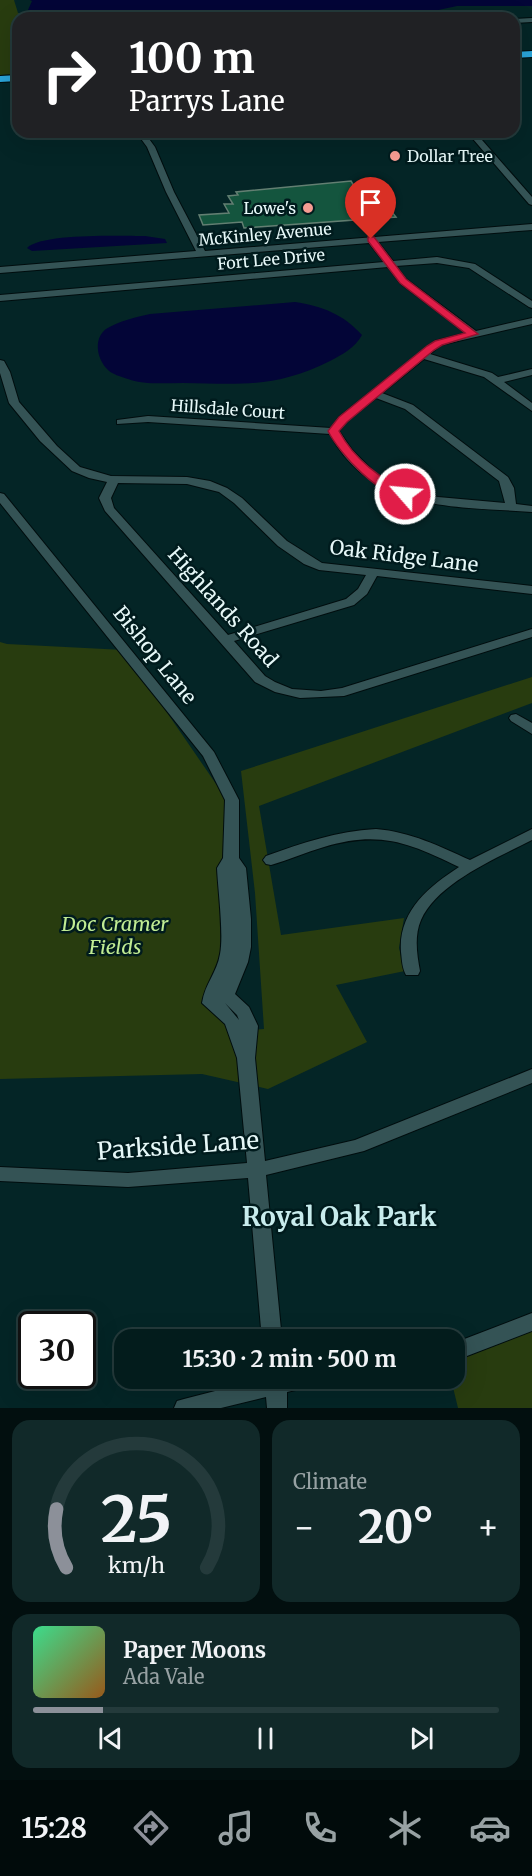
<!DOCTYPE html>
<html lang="en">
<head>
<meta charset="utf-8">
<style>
	:root { --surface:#031c1c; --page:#112929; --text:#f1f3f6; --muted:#97a1a3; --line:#243a3b; --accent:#8c9099 }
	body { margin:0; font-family:Merriweather,serif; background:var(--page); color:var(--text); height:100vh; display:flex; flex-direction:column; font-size:22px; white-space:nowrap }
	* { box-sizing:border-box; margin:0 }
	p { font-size:20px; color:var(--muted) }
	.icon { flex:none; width:33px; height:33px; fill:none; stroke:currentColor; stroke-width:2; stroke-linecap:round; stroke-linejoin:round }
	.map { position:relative; height:1408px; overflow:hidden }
	.details { display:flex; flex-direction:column; gap:12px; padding:12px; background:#020f0f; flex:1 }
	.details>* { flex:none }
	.top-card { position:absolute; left:12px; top:12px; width:508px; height:126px; border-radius:18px; box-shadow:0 6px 24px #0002,0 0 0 2px var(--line); background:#202124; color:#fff; overflow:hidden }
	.speed { position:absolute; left:18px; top:1311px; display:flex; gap:12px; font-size:30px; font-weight:700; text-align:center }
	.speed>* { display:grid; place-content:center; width:78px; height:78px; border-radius:50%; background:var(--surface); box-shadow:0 6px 24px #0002,0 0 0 2px var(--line); line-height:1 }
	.speed .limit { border:3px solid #111; border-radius:9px; background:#fff; color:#111 }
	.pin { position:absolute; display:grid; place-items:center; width:51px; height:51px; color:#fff; margin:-62px -26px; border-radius:50% 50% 50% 0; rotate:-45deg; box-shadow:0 0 6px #0007 }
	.pin .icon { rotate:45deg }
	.me { position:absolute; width:66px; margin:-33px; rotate:297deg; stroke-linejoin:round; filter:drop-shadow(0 0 4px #0008) }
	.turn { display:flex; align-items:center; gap:21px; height:126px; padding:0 18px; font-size:27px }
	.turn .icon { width:78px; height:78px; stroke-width:2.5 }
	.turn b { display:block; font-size:42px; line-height:51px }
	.big { font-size:45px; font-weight:700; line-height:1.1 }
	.details .widget { flex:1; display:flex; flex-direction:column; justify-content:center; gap:9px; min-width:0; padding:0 21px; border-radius:18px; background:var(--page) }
	.details .dial { align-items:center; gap:0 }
	.dial svg { height:156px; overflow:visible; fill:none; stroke:var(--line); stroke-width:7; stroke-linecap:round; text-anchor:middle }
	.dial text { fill:var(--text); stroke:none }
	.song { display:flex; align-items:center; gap:18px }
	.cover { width:72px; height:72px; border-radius:9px; background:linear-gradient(135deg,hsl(150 70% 55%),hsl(30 70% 35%)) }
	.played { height:6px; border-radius:3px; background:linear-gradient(90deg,var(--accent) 15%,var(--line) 15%) }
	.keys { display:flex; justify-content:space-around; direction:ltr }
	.heat { display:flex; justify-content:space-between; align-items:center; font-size:33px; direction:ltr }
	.details .tiles { flex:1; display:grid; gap:12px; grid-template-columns:1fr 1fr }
	.widget:last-child { grid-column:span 2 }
	.trip { position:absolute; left:114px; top:1329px; width:351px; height:60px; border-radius:18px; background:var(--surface); box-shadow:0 6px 24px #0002,0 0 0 2px var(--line); font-weight:700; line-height:60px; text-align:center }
	.menu { display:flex; height:96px; justify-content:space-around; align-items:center; background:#010b0b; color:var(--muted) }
	.menu .icon { width:42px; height:42px }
	.menu .selected { color:var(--accent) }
	.menu b { font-size:27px; color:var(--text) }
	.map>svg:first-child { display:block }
	.green { fill:#283c0f }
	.water { fill:#030537 }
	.building { fill:#14553e; stroke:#637f72; stroke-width:1.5 }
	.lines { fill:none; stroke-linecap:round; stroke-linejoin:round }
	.minor-casing { stroke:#000d0e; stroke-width:2 }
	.trunk-casing { stroke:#000d0e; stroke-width:2 }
	.minor { fill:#345355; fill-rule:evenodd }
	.trunk { fill:#2aa4d8; fill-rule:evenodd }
	.route { fill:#e11d48; stroke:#92132f; stroke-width:1.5 }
	.poi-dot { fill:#f59c92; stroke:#001b1d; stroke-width:2 }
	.labels { text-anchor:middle; stroke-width:5; stroke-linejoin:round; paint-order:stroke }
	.far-poi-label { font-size:16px; fill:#e6f8f8; stroke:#001b1d; text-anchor:start }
	.far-street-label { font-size:16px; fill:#e6f8f8; stroke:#001b1d }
	.street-label { font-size:20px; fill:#e6f8f8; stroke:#001b1d }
	.park-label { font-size:20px; font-style:italic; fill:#c0ec93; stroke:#001b1d }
	.near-street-label { font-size:24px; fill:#e6f8f8; stroke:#001b1d }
	.near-neighbourhood-label { font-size:26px; font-weight:bold; fill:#c8eced; stroke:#001b1d }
</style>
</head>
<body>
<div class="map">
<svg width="532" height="1408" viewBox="0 0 532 1408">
	<rect width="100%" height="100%" fill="#042526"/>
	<path class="green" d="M0 0H14L18 13H50L76 18H18V74L0 75Z
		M0 642 7 644 124 650 225 797 233 1031 264 1029 255 893 241 771 532 677V703L259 806 281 935 404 918 399 948 405 971 336 985 367 1042 268 1089 202 1074 0 1079Z
		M532 1318V1408H458L451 1379 454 1378 455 1348Z"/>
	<path class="water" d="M30 0H532V6H457L420 14 386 18H74L28 10 32 1Z
		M145 236 165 239 167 243 32 251 27 248C41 233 122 236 145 236Z
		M295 302C322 306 343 314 362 335 355 348 343 354 330 361 276 388 242 384 183 383 165 383 144 385 128 379 122 377 111 374 107 369 97 359 93 339 106 329 119 321 136 317 150 314Z"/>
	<path class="building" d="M351 181 354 186 370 185 396 217 244 228 242 222 203 225 199 215 229 213 224 204H233L228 196 238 195 236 192Z"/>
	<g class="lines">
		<g class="minor-casing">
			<path id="minor" d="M532 18V22L514 23V19Z
				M136 132H144L155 147 174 192 205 251 532 224V230L378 242 393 261 437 257 475 264 532 301V308L529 307 469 268 437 263 396 266 406 279 476 331 532 318V324L441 345 430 354 492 373 498 377 532 369V375L504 382 532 403V411L484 377 424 359 382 393 413 405 508 477 514 488 516 504 532 506V512C456 506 372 513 330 434L148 422 117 424V420L148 416 331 428 339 417 435 341 466 333 400 283 388 267 0 301V295L384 262 369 243 0 273V267L196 251 166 192 147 147ZM376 398 405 409 499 481 505 503 438 497 406 491 391 485 376 474 352 450 339 431 347 421Z
				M467 132H475L532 197V205L529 204Z
				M0 360 4 361 10 372 19 402 57 446 80 467 111 476 187 477 210 481 227 488 242 498 287 541 322 563 532 586V594L377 576 367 594 354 605 234 641 265 676 275 682 292 689 321 691 342 688 532 629V637L344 696 300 698 275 692 255 682 105 511 99 498 107 482 89 478 72 471 40 441 9 403 0 373ZM118 483 187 484 219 492 234 503 278 546 304 564 319 570 366 575 358 589 346 599 228 635 114 508 111 498Z
				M0 493 4 494 214 752 239 800V858L246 868 251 919V947L248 962 235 994 249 1007 258 1026 255 1058 265 1161 355 1140 532 1069V1083L364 1151 266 1175 282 1340H262L248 1178 128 1187 0 1181V1167L128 1173 247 1163 237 1058 225 1024 202 1003C205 983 217 973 220 954 224 935 218 890 217 868L223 858 225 800 203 756 0 503ZM225 1003 237 1015 239 1020Z
				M516 714 532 723V734L511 721 509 718 511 715Z
				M376 829C411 832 439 846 470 860L532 829V840C497 858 437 883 421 920 414 936 417 955 420 971L418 975H406C402 968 402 960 401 952 398 912 428 887 459 867 409 843 380 830 324 847 306 852 289 860 271 865L266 864 263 860 266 856C302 843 337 831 376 829Z
				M532 1313V1331L454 1361V1343Z
				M266 1378H324L321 1384 287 1392V1408H267L266 1397 221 1408H174L177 1401 184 1399Z"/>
		</g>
		<g class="trunk-casing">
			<path id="trunk" d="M532 51V57L514 58V52Z
				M18 75V81L0 82V76Z"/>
		</g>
		<use href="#minor" class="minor"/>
		<use href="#trunk" class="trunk"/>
	</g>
	<path class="route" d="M368 237H374L406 279 478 334 442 345 434 350 347 422 339 431C354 459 381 480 409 491V496C382 501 339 453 328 431L339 417 427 346 435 341 465 333 400 283 368 241Z"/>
	<g class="poi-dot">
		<circle cx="395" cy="156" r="6"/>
		<circle cx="308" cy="208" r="6"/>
	</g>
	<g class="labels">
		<g class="far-poi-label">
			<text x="407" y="162">Dollar Tree</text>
			<text x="296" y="214" text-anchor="end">Lowe's</text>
		</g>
		<g class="far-street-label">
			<text transform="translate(265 234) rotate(-5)" y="6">McKinley Avenue</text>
			<text transform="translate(271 259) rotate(-5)" y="6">Fort Lee Drive</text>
			<text transform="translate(228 409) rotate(4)" y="6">Hillsdale Court</text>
		</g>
		<g class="street-label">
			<text transform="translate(404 556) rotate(7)" y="7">Oak Ridge Lane</text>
			<text transform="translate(223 607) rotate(48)" y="7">Highlands Road</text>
			<text transform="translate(155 655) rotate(51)" y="7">Bishop Lane</text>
		</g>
		<g class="park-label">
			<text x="115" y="931">Doc Cramer<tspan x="115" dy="23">Fields</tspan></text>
		</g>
		<g class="near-street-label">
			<text transform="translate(178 1146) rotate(-4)" y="8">Parkside Lane</text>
		</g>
		<g class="near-neighbourhood-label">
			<text x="339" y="1226">Royal Oak Park</text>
		</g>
	</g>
</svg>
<div class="speed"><div class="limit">30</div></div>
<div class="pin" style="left:371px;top:239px;background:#d93025"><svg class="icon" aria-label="arrive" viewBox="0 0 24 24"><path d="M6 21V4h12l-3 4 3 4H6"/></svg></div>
<svg class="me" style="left:405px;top:494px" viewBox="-20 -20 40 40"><circle r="17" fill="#e11d48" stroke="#fff" stroke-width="3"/><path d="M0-11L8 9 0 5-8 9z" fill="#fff"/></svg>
<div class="trip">15:30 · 2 min · 500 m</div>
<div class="top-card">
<div class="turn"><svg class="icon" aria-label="right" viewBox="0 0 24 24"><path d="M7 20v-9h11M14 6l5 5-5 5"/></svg><div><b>100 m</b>Parrys Lane</div></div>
</div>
</div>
<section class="details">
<div class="tiles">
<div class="widget dial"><svg viewBox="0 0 100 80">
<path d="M14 69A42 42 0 1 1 86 69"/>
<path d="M14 69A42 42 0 0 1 9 39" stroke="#8c9099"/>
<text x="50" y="56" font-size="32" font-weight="700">25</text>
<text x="50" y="72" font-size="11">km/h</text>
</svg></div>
<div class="widget"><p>Climate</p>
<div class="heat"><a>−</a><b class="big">20°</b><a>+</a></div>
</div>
<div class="widget">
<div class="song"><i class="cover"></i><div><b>Paper Moons</b><p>Ada Vale</p></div></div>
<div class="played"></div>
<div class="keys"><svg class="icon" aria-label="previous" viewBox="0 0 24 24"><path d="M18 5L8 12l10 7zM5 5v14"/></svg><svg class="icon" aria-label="pause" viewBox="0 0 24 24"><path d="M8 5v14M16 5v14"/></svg><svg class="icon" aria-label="next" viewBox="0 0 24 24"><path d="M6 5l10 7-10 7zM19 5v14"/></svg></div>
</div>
</div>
</section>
<nav class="menu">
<b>15:28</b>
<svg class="icon selected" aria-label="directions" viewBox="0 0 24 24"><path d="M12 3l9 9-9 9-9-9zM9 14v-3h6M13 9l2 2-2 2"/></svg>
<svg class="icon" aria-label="music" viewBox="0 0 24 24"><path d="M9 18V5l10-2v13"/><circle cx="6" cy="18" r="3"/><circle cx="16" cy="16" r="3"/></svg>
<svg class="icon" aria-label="phone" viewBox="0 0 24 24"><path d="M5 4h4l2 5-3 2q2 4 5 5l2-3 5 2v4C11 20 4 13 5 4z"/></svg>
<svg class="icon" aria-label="climate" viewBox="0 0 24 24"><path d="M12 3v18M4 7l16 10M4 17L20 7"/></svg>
<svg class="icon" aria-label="car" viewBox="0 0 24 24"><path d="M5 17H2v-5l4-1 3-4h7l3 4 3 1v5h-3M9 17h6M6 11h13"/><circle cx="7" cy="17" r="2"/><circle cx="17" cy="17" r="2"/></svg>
</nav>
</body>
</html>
